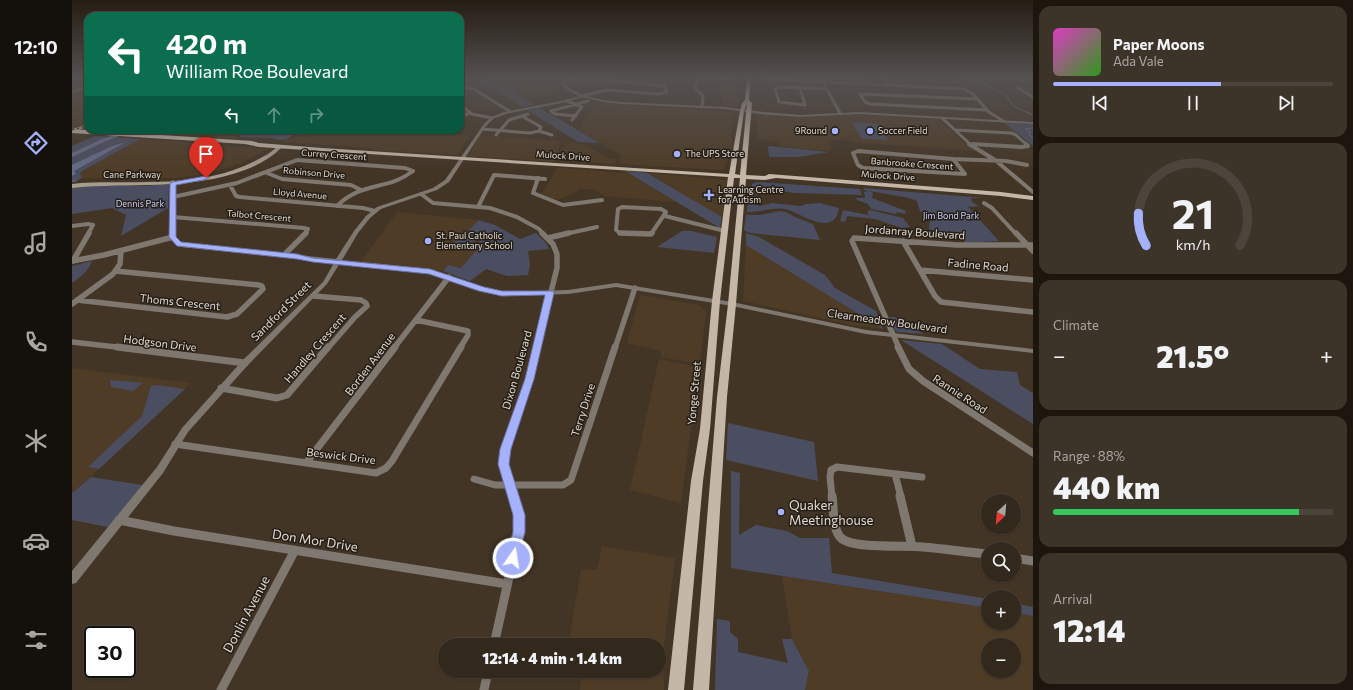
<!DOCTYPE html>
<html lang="en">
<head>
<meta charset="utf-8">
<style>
	:root { --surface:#32281c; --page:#3d3429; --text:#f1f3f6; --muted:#a8a6a3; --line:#4d443b; --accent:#a6b1fc }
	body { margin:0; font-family:Commissioner,sans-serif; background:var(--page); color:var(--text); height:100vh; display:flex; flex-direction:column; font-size:15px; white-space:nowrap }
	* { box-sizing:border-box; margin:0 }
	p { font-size:13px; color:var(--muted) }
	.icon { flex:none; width:22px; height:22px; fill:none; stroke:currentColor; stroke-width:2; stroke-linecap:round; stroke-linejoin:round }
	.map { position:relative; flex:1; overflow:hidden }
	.panel { display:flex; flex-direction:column; gap:6px; padding:6px; background:#1c160f; width:320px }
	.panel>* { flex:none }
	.top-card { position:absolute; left:12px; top:12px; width:380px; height:122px; border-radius:12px; box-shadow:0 1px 3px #0004,0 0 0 1px var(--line); background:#0b6e4f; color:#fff; overflow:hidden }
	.needle { width:26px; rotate:206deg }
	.controls { position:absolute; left:909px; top:494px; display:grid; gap:8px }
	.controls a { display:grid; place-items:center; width:40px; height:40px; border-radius:50%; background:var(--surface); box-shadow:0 1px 3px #0004,0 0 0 1px var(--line); font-size:20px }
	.speed { position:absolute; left:12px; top:626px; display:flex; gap:8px; font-size:20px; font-weight:700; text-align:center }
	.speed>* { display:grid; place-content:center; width:52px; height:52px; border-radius:50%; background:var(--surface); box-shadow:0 1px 3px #0004,0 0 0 1px var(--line); line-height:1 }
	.speed .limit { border:2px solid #111; border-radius:6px; background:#fff; color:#111 }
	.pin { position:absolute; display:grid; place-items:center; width:34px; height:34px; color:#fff; margin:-41px -17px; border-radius:50% 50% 50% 0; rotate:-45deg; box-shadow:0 0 4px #0007 }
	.pin .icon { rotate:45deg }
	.me { position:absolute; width:44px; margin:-22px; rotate:13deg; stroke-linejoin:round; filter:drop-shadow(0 0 3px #0008) }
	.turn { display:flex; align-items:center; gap:14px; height:84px; padding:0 16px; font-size:18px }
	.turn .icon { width:52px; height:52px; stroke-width:2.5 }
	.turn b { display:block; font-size:28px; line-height:34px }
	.lanes { display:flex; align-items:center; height:38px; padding:0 16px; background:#0003; justify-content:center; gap:20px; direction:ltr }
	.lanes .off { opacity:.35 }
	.big { font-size:30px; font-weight:800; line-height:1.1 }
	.panel .tile { flex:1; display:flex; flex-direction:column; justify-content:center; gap:6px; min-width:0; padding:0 14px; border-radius:12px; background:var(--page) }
	.panel .dial { align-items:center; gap:0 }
	.dial svg { height:104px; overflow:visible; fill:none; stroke:var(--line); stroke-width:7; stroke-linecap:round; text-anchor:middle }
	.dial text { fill:var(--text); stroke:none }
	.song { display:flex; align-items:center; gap:12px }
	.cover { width:48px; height:48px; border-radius:6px; background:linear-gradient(135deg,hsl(310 70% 55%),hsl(110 70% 35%)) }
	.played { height:4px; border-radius:2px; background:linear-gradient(90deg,var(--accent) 60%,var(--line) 60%) }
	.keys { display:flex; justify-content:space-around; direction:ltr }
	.heat { display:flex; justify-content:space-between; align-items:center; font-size:22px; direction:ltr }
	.charge { height:6px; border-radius:3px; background:linear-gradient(90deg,#34c759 88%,var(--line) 0) }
	.trip { position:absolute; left:366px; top:638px; width:228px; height:40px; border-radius:20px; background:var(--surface); box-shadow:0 1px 3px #0004,0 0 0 1px var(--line); font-weight:800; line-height:40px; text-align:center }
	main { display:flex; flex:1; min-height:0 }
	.dock { display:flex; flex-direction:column; width:72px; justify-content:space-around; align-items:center; background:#14100b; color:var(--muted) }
	.dock .icon { width:28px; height:28px }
	.dock .active { color:var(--accent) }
	.dock b { font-size:18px; color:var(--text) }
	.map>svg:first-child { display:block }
	.built { fill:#4e3c27; fill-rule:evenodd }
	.green { fill:#4b4e60 }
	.water { fill:#666b88 }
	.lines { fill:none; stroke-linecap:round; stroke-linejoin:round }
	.stream { stroke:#666b88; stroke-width:1 }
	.river { fill:#666b88; fill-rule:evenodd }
	.minor-far4 { stroke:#7f7870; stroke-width:3 }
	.minor-far3 { stroke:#7f7870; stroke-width:4 }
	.minor-far2 { stroke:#7f7870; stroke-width:5.5 }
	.minor-far1 { stroke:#7f7870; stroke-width:7 }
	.minor { stroke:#7f7870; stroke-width:9 }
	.tertiary { fill:#7f7870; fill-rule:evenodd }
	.secondary { fill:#a69b8f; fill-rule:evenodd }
	.primary { fill:#c5b7a7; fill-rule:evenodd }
	.rail-casing { stroke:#b2a99d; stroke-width:2 }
	.rail { stroke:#241e17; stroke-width:1; stroke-dasharray:2.5; stroke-linecap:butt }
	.route { fill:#a6b1fc; stroke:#6c73a4 }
	.poi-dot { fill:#a6b1fc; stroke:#241e17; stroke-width:1.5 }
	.labels { text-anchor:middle; stroke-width:3; stroke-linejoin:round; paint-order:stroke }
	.far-poi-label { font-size:9px; fill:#e1d9cf; stroke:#241e17; text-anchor:start }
	.far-street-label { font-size:9px; fill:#e1d9cf; stroke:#241e17 }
	.far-park-label { font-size:9px; fill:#c7cef9; stroke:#241e17 }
	.street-label { font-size:11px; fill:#e1d9cf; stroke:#241e17 }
	.near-poi-label { font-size:13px; fill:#e1d9cf; stroke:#241e17; text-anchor:start }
	.near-street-label { font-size:13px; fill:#e1d9cf; stroke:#241e17 }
</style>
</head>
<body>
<main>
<nav class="dock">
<b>12:10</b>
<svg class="icon active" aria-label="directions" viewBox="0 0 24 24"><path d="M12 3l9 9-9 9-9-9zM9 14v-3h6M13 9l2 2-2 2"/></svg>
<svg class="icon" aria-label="music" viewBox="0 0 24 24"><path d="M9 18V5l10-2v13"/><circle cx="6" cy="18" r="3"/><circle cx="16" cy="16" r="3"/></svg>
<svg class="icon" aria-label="phone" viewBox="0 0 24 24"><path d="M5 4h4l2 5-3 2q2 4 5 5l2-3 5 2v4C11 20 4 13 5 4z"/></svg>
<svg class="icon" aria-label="climate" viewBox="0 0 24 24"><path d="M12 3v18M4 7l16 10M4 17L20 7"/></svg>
<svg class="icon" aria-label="car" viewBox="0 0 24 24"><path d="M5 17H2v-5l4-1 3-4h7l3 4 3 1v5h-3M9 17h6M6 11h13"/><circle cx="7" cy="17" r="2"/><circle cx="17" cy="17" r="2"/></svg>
<svg class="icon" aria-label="filters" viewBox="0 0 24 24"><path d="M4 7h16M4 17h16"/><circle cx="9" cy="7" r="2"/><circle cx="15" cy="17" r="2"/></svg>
</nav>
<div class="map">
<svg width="961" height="690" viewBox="0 0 961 690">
	<rect width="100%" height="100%" fill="#433525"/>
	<path class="built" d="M0 77H16V126L6 128H0Z
		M751 77H797L804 84 753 81Z
		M486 78 487 85 496 92 456 100 421 79Z
		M653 82 668 84 666 108 650 106 651 100 649 95 643 92 644 87H652Z
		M524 102 577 107 661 112 659 151 651 170 547 164 549 155 507 130 511 120Z
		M685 114 729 117 774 115V114H780L866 119 897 147 905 151 778 142 777 139 756 141 760 151 708 147 707 142 685 140Z
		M75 130H163L166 139 69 132Z
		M295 130H316L398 136 385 155 300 150 302 148 209 142 233 133 290 135Z
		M408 136 464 139 490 141 482 162 396 156Z
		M68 139 97 141 195 149 168 164 133 174 103 178H10L8 173 14 169Z
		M493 143 513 144V147H517L538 159H544L543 164 512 162 513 160 506 159 505 161 488 160Z
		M485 168 556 173 604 202 532 196 524 190 508 188 503 193 484 200 470 194Z
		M575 173 655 180 650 217Z
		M325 212 407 220 398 230 414 235 402 248 405 251 389 268 376 265 371 271 289 262Z
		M674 245 811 329 780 325 671 301Z
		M568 295 627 305 634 311 628 364 589 357V351L555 343Z
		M587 359 627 367 609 503 558 490Z
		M0 368 119 383 27 469 0 493Z
		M530 546 603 558 591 653 592 690H508L510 671H587V645H514L515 643 497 641 509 569 525 570Z
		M710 576 916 608V623H942V613L961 616V690H733L737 671 720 639ZM916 645H942V671H916Z"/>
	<path class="green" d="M413 77H487L486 78 422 79 463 105 450 107 408 81 416 79Z
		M888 77H961V82L922 81 907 79 923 87H920L896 82Z
		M468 108 528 143 506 142 455 110Z
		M779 122 805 124 817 140 790 139Z
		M931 122 961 124V146L960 145Z
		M167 130H230L215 139 207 140 201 138 168 137Z
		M23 136 68 139 14 169 8 173 10 178 0 183V146Z
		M696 146 757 152 727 157H697Z
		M553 171 575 173 650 217 648 228Z
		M685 182 788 189 790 195 722 193 685 187 681 200 683 204 688 206 700 203 729 206 734 204 748 203 767 208C762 240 727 211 712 209 698 207 688 213 675 212L676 194 679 191 680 184Z
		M97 184 96 208 49 236 54 215 40 208 0 214V188L33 185 71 186Z
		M791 188 913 198H899L900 202 907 206 896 207 927 241 893 243 888 233 865 232 857 229 858 220 848 211 845 201 837 198 792 190Z
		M797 191 801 193 800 198 834 211 833 214 825 212 824 214 799 209 796 204 785 200 784 198H793L792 192Z
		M771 210 796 215V211L798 210 831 218 838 227 830 228 803 219 775 216 773 222 768 221Z
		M708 211 714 212 723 217 741 224 748 240 678 233 672 230 674 215H688Z
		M407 220 423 225 448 239 464 233 474 243 477 249 456 251 458 265 456 275 435 276 414 269 398 281 371 271 376 265 389 268 404 251 402 248 413 235 397 230Z
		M610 231H619L645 237 642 253 585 247Z
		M390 232 407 235 398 246 381 243Z
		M674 233 687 237 753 275 763 288 804 311 811 329 674 245Z
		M20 261C17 271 8 277 0 283V266Z
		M817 317H823L852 334 824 332Z
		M829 340 870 344 908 369 945 372 948 385 961 393V424Z
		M38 380 71 383 61 391 39 387Z
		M84 385 113 389 27 469 16 467 70 416 79 386Z
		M656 423 742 442 746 481 654 460Z
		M659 471 668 473 667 535 684 525 715 531 728 538H757L760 573 916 599V608L659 568Z
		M19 477 76 486 41 528 0 520V493Z
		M942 603 961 607V616L942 613Z
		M645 619 658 621V632L666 639V652L716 663 710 639H720L737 671 733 690H643Z"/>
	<path class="water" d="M54 142 2 171 4 174 0 176V165L40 146Z"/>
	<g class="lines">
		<path class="stream" d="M882 77 907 83
			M912 77 930 80H961
			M956 80 961 82
			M910 84 933 94 941 106 961 115
			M961 128 953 129 958 132 957 135 961 137
			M0 181H4"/>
		<path class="river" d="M56 130H64L34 141 0 157V153L30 139Z"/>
		<path class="minor-far4" d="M626 77 657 79 660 77
			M626 77 623 88 631 96 630 107
			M690 77 697 79 892 89 901 94 917 112 931 121
			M748 77 768 113
			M810 77 819 85
			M492 80 544 81 592 86 595 92 587 94 535 90 510 96 496 89 491 84Z
			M492 80 493 77
			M388 86 402 89 437 111
			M728 88 733 105 707 102 703 89 705 87 755 89
			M946 88 961 97
			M0 92 16 86
			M906 99 788 94 793 102 798 104 915 110
			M495 101 510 107 500 120
			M388 105 400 114 420 118
			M388 116 399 113
			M450 116 469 127 467 131
			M504 116 483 114 479 111 516 101
			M870 118 899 145
			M410 129 458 133 467 131 480 135
			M883 130 939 133 944 135 955 145
			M424 135 437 120 456 114
			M897 144 919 145"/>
		<path class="minor-far3" d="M897 144 923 160 961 192
			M901 144 950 147 956 146 954 144
			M786 151 881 159 893 174 791 168 786 165 781 153Z
			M881 159 934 161 955 165
			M195 173 210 179 279 185 289 190
			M466 178 461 193 491 205 530 200
			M158 185 164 196 168 197 291 208 303 211
			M349 194 361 203 418 208 445 217 467 229 471 234
			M101 197 165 183 225 160 333 168 341 171C317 190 288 182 265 206
			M912 203 920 208 944 234
			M406 207 422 175 473 179
			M593 216 653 231
			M101 217 232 228 236 229 233 234
			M0 226 16 224 21 225 16 234
			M493 234 525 227
			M569 234 548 233 544 230 546 209 550 207 589 209 594 212 579 234"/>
		<path class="minor-far2" d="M548 233 579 234 580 233
			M944 233 961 251
			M476 238 497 233
			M831 241 863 296 869 302 961 312
			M212 255 234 233
			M0 261 32 255 101 237
			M1 261 17 233
			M848 270 961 280
			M242 296 289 300 294 303 295 306 283 317 256 348
			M5 300 155 317 165 314 191 289 190 286 187 285 43 271
			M0 304 41 274 48 264 49 251
			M344 320 396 331V335L388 348
			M0 342 53 348
			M322 348 377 277
			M465 348 485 268V254L481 244 470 233
			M543 348 563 288
			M827 348 780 241 782 238 885 245H961"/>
		<path class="minor-far1" d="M45 347 173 363
			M826 347 837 369 851 381 961 453
			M149 388 205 398 215 395 256 347
			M103 444 304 473 314 468 320 461 389 347
			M234 463 323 347
			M823 474 829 497
			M402 479 423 485H491L499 480 543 347
			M442 497 432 464 433 449 458 379 465 347
			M760 497 758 477 759 470 765 467 850 477"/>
		<path class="minor" d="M760 496C762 508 760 529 769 538 780 549 834 545 851 547 873 549 894 552 916 554
			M828 496 840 546
			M47 520 102 531 435 584
			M942 558 961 561
			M422 645 447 532V515L442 496
			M149 690 223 550
			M412 690 416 671"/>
		<path class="tertiary" d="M510 95 531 100 549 102 652 107 693 112 728 115 787 112 961 122V124L787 114 728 117 688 114 652 109 549 104 531 102 510 97 495 102 434 114 421 119 414 126 377 182 365 190 309 209 298 218 286 233 270 260 358 269 411 288 429 292 496 290 544 283 660 302 794 330 961 349V353L794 334 660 306 544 287 496 294 429 296 407 290 357 273 268 263 255 284 176 365 116 432 91 473 4 583 0 584V571L85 467 110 428 170 361 251 282 262 263 110 247 103 244 98 237 100 180 104 181V237L107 242 111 243 264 259 282 231 294 216 305 207 361 188 373 180 412 124 419 117 432 112 494 100Z"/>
		<path class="secondary" d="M205 146H209V148C199 158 186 165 173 170 117 191 58 182 0 188V184L9 183C67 180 129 189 183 161 190 157 200 153 205 146Z"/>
		<path class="primary" d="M675 77H679L677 100 680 103 674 175 693 176 697 174 929 192 961 196V200L929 196 704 178 693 180 674 179 664 304 655 397 637 690H621L645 397 656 304 668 178H662L648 301 638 429 631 481 612 690H596L619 481 628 429 640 301 656 177 250 151 187 147 173 144 0 133V129L180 141 187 143 250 148 657 174 668 111 670 103 673 100ZM675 103 668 175 663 174 672 111Z"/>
		<g class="rail-casing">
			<path id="rail" d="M0 130 16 126"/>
		</g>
		<use href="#rail" class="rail"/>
	</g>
	<linearGradient id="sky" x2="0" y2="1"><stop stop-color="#251d14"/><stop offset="0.45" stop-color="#555151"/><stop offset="1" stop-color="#555151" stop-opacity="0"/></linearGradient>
	<rect width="961" height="173" fill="url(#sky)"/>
	<path class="route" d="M134 176 136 177V179L104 185V237L109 242 225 254 241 258 358 269 412 287 430 291H481L482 293 462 379 439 449 437 464 453 515V532L445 562 441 564 436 562 434 558 441 532V515L426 464 428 449 453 379 473 295 430 296 407 291 357 274 241 262 225 259 105 246 97 237 98 183 101 182Z"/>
	<g class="poi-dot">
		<circle cx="763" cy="131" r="4"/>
		<circle cx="798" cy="131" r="4"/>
		<circle cx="605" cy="154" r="4"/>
		<path d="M635 189h4v4h4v4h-4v4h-4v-4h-4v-4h4z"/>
		<circle cx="356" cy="241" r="4"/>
		<circle cx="709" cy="512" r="4"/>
	</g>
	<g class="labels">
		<g class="far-poi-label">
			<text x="755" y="134" text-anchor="end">9Round</text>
			<text x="806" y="134">Soccer Field</text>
			<text x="613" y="157">The UPS Store</text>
			<text x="646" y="193">Learning Centre<tspan x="646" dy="10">for Autism</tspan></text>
			<text x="364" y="239">St. Paul Catholic<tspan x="364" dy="10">Elementary School</tspan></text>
		</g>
		<g class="far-street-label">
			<text transform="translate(262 155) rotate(4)" y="3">Currey Crescent</text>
			<text transform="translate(491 156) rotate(4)" y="3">Mulock Drive</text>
			<text transform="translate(840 164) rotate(4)" y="3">Banbrooke Crescent</text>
			<text transform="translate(242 173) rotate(5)" y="3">Robinson Drive</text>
			<text x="60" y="178">Cane Parkway</text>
			<text transform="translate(816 176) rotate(4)" y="3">Mulock Drive</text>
			<text transform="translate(228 194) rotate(5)" y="3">Lloyd Avenue</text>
			<text transform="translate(187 216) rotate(5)" y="3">Talbot Crescent</text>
		</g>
		<g class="far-park-label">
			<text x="68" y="207">Dennis Park</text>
			<text x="879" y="219">Jim Bond Park</text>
		</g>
		<g class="street-label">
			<text transform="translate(843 232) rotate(4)" y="4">Jordanray Boulevard</text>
			<text transform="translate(906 265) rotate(5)" y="4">Fadine Road</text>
			<text transform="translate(108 302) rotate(6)" y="4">Thoms Crescent</text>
			<text transform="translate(209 311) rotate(-45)" y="4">Sandford Street</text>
			<text transform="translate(815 321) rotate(8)" y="4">Clearmeadow Boulevard</text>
			<text transform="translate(88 343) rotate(7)" y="4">Hodgson Drive</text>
			<text transform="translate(243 348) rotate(-49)" y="4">Handley Crescent</text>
			<text transform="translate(298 364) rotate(-53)" y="4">Borden Avenue</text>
			<text transform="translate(445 370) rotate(-74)" y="4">Dixon Boulevard</text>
			<text transform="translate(622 393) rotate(-85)" y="4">Yonge Street</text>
			<text transform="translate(888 394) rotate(33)" y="4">Rannie Road</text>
			<text transform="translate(511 410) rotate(-72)" y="4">Terry Drive</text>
			<text transform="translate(269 456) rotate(7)" y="4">Beswick Drive</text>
		</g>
		<g class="near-poi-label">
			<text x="717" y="510">Quaker<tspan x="717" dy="15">Meetinghouse</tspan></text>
		</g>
		<g class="near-street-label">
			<text transform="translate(243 540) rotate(9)" y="5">Don Mor Drive</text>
			<text transform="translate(174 614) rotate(-62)" y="5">Donlin Avenue</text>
		</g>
	</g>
</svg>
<div class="controls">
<a><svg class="needle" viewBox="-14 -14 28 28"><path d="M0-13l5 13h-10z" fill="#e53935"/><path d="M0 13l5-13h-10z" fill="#a8a6a3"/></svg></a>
<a><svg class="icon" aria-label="search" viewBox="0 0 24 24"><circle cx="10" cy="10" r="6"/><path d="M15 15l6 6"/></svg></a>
<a>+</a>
<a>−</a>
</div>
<div class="speed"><div class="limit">30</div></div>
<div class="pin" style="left:134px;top:178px;background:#d93025"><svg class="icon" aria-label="arrive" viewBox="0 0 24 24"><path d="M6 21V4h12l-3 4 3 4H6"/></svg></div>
<svg class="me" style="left:441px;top:558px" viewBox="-20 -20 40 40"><circle r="17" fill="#a6b1fc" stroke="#fff" stroke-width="3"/><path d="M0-11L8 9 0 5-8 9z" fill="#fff"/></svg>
<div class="trip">12:14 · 4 min · 1.4 km</div>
<div class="top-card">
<div class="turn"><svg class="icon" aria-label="left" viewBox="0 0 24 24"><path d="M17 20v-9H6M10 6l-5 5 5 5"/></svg><div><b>420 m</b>William Roe Boulevard</div></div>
<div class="lanes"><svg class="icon" aria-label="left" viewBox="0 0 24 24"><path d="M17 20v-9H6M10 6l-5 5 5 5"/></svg><svg class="icon off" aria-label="ahead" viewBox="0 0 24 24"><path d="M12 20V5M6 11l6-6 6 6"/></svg><svg class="icon off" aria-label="right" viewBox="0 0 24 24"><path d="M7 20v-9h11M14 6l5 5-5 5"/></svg></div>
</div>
</div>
<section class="panel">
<div class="tile">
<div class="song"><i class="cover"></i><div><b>Paper Moons</b><p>Ada Vale</p></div></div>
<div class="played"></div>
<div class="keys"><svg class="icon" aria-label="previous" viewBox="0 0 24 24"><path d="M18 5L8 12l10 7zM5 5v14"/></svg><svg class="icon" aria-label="pause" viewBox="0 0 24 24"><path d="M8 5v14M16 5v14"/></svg><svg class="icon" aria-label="next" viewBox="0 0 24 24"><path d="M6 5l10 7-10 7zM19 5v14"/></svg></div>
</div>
<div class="tile dial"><svg viewBox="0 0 100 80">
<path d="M14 69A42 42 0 1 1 86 69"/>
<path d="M14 69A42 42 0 0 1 8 44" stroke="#a6b1fc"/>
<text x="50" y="56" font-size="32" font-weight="700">21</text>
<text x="50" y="72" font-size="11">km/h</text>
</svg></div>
<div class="tile"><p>Climate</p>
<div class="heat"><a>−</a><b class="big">21.5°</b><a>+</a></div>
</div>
<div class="tile"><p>Range · 88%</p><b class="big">440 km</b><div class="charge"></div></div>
<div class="tile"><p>Arrival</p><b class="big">12:14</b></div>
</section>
</main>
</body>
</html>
